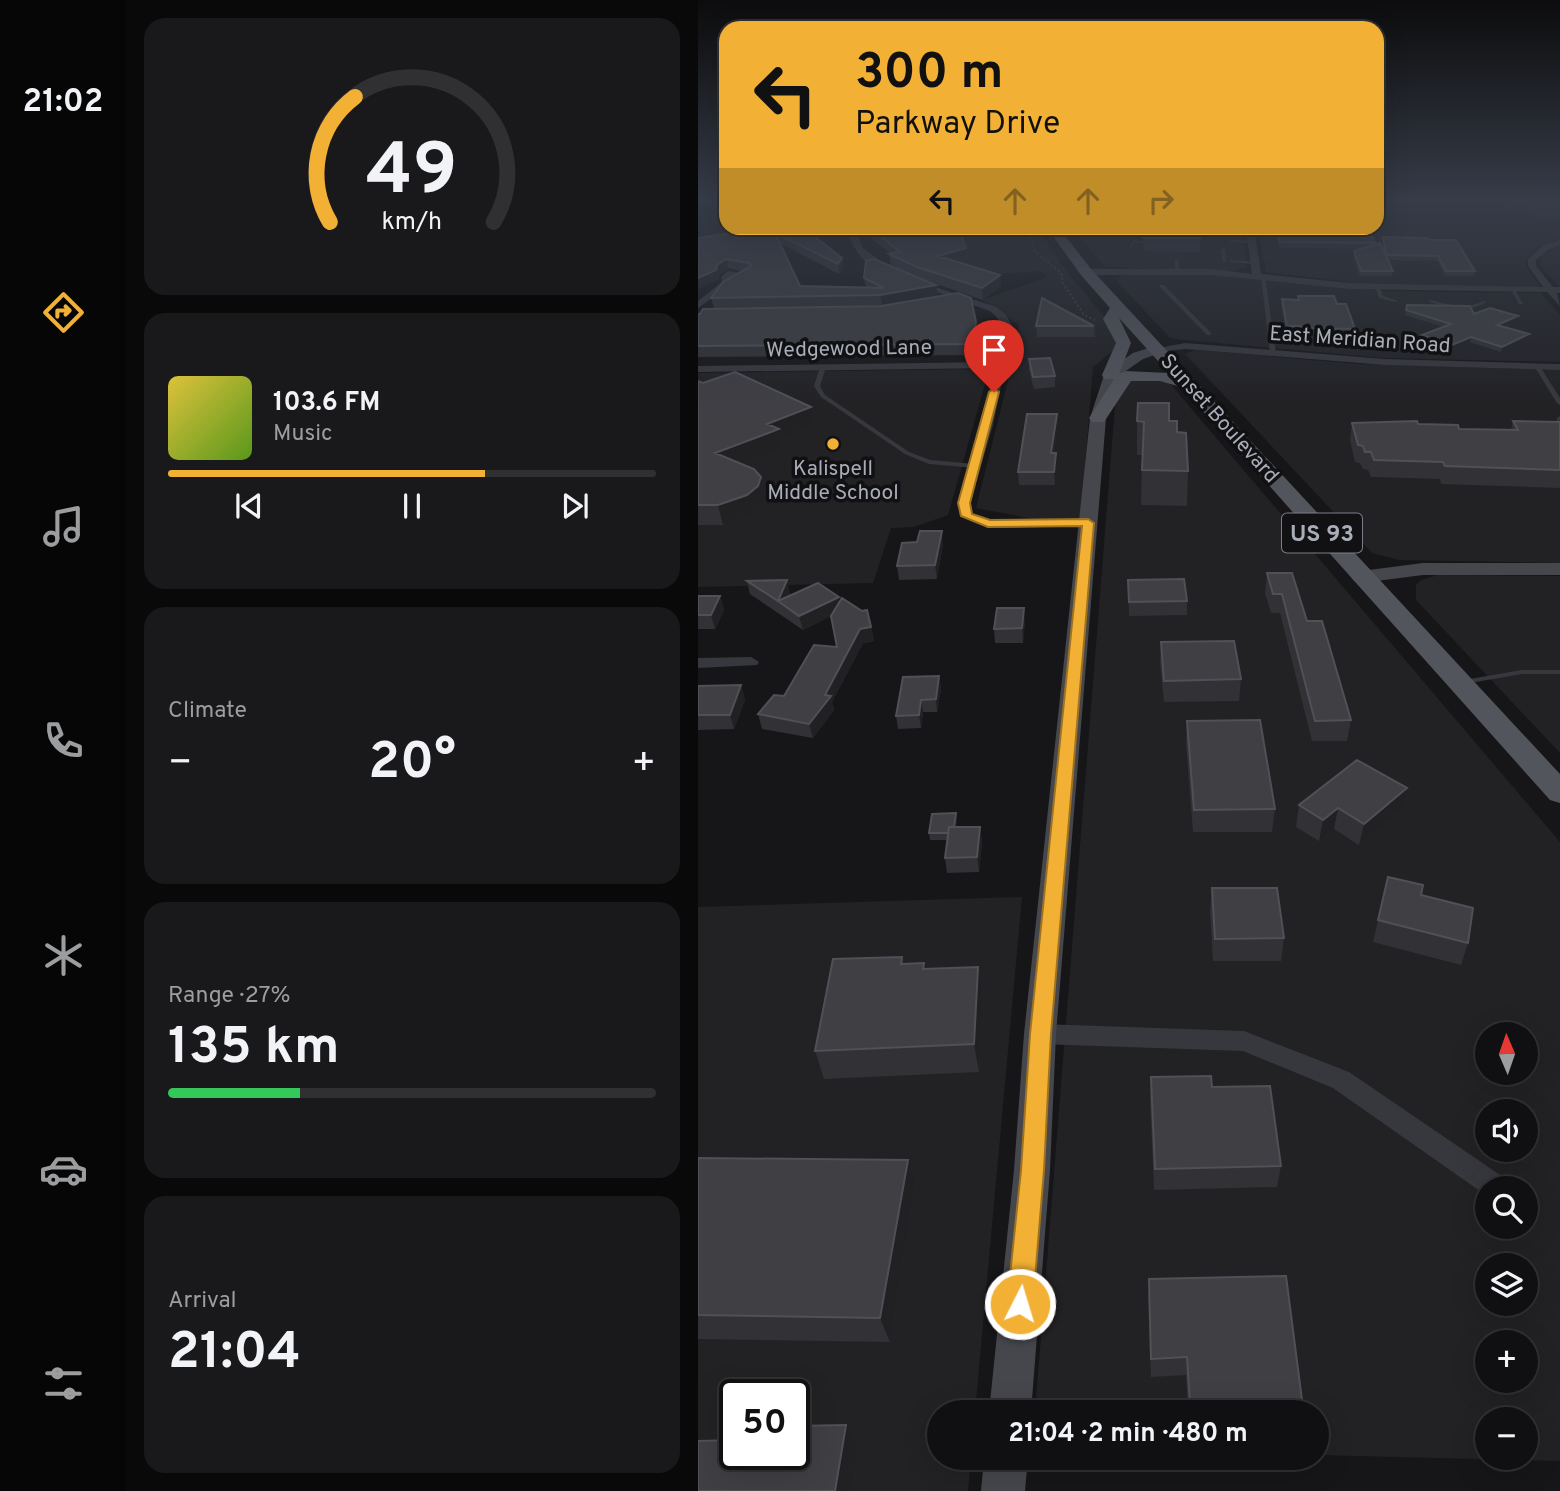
<!DOCTYPE html>
<html lang="en">
<head>
<meta charset="utf-8">
<style>
	:root { --surface:#101012; --page:#19191b; --text:#f1f3f6; --muted:#9c9d9f; --line:#303032; --accent:#f2b134 }
	body { margin:0; font-family:Overpass,sans-serif; background:var(--page); color:var(--text); height:100vh; display:flex; flex-direction:column; font-size:26px; white-space:nowrap }
	* { box-sizing:border-box; margin:0 }
	p { font-size:23px; color:var(--muted) }
	.icon { flex:none; width:38px; height:38px; fill:none; stroke:currentColor; stroke-width:2; stroke-linecap:round; stroke-linejoin:round }
	.map { position:relative; flex:1; overflow:hidden }
	.side { display:flex; flex-direction:column; gap:18px; padding:18px; background:#09090a; width:572px }
	.side>* { flex:none }
	.top-card { position:absolute; left:21px; top:21px; width:665px; height:214px; border-radius:21px; box-shadow:0 7px 28px #0002,0 0 0 2px var(--line); background:#f2b134; color:#111; overflow:hidden }
	.needle { width:46px; rotate:358deg }
	.controls { position:absolute; left:777px; top:1022px; display:grid; gap:14px }
	.controls a { display:grid; place-items:center; width:63px; height:63px; border-radius:50%; background:var(--surface); box-shadow:0 7px 28px #0002,0 0 0 2px var(--line); font-size:35px }
	.speed { position:absolute; left:21px; top:1379px; display:flex; gap:14px; font-size:35px; font-weight:700; text-align:center }
	.speed>* { display:grid; place-content:center; width:91px; height:91px; border-radius:50%; background:var(--surface); box-shadow:0 7px 28px #0002,0 0 0 2px var(--line); line-height:1 }
	.speed .limit { border:4px solid #111; border-radius:10px; background:#fff; color:#111 }
	.pin { position:absolute; display:grid; place-items:center; width:60px; height:60px; color:#fff; margin:-72px -30px; border-radius:50% 50% 50% 0; rotate:-45deg; box-shadow:0 0 7px #0007 }
	.pin .icon { rotate:45deg }
	.me { position:absolute; width:77px; margin:-38px; rotate:5deg; stroke-linejoin:round; filter:drop-shadow(0 0 5px #0008) }
	.turn { display:flex; align-items:center; gap:24px; height:147px; padding:0 21px; font-size:32px }
	.turn .icon { width:91px; height:91px; stroke-width:2.5 }
	.turn b { display:block; font-size:49px; line-height:60px }
	.lanes { display:flex; align-items:center; height:66px; padding:0 21px; background:#0003; justify-content:center; gap:35px; direction:ltr }
	.lanes .off { opacity:.35 }
	.big { font-size:52px; font-weight:700; line-height:1.1 }
	.side .card { flex:1; display:flex; flex-direction:column; justify-content:center; gap:10px; min-width:0; padding:0 24px; border-radius:21px; background:var(--page) }
	.side .dial { align-items:center; gap:0 }
	.dial svg { height:182px; overflow:visible; fill:none; stroke:var(--line); stroke-width:7; stroke-linecap:round; text-anchor:middle }
	.dial text { fill:var(--text); stroke:none }
	.song { display:flex; align-items:center; gap:21px }
	.cover { width:84px; height:84px; border-radius:10px; background:linear-gradient(135deg,hsl(50 70% 55%),hsl(90 70% 35%)) }
	.played { height:7px; border-radius:4px; background:linear-gradient(90deg,var(--accent) 65%,var(--line) 65%) }
	.keys { display:flex; justify-content:space-around; direction:ltr }
	.heat { display:flex; justify-content:space-between; align-items:center; font-size:38px; direction:ltr }
	.charge { height:10px; border-radius:5px; background:linear-gradient(90deg,#34c759 27%,var(--line) 0) }
	.trip { position:absolute; left:229px; top:1400px; width:402px; height:70px; border-radius:35px; background:var(--surface); box-shadow:0 7px 28px #0002,0 0 0 2px var(--line); font-weight:700; line-height:70px; text-align:center }
	main { display:flex; flex:1; min-height:0 }
	.tabs { display:flex; flex-direction:column; width:126px; justify-content:space-around; align-items:center; background:#060607; color:var(--muted) }
	.tabs .icon { width:49px; height:49px }
	.tabs .current { color:var(--accent) }
	.tabs b { font-size:32px; color:var(--text) }
	.map>svg:first-child { display:block }
	.built { fill:#222225; fill-rule:evenodd }
	.green { fill:#1c231d }
	.lines { fill:none; stroke-linecap:round; stroke-linejoin:round }
	.path { stroke:#3d3f44; stroke-width:2; stroke-dasharray:2 2.5; stroke-linecap:butt }
	.lane { fill:#37383d; fill-rule:evenodd }
	.street { fill:#37383d; fill-rule:evenodd }
	.secondary { fill:#45474d; fill-rule:evenodd }
	.primary { fill:#53555c; fill-rule:evenodd }
	.wall { fill:#323236 }
	.shaded-wall { fill:#212124 }
	.building { fill:#3f3f44; stroke:#4f5156; stroke-width:2 }
	.route { fill:#f2b134; stroke:#9d7322; stroke-width:2 }
	.poi-dot { fill:#f2b134; stroke:#111113; stroke-width:2.5 }
	.labels { text-anchor:middle; stroke-width:7; stroke-linejoin:round; paint-order:stroke }
	.far-street-label { font-size:21px; fill:#a8adb8; stroke:#111113 }
	.far-poi-label { font-size:21px; fill:#a8adb8; stroke:#111113 }
	.shield { fill:#111113; stroke:#7b7e86; stroke-width:2 }
	.shield-label { font-size:23px; font-weight:bold; fill:#a8adb8 }
</style>
</head>
<body>
<main>
<nav class="tabs">
<b>21:02</b>
<svg class="icon current" aria-label="directions" viewBox="0 0 24 24"><path d="M12 3l9 9-9 9-9-9zM9 14v-3h6M13 9l2 2-2 2"/></svg>
<svg class="icon" aria-label="music" viewBox="0 0 24 24"><path d="M9 18V5l10-2v13"/><circle cx="6" cy="18" r="3"/><circle cx="16" cy="16" r="3"/></svg>
<svg class="icon" aria-label="phone" viewBox="0 0 24 24"><path d="M5 4h4l2 5-3 2q2 4 5 5l2-3 5 2v4C11 20 4 13 5 4z"/></svg>
<svg class="icon" aria-label="climate" viewBox="0 0 24 24"><path d="M12 3v18M4 7l16 10M4 17L20 7"/></svg>
<svg class="icon" aria-label="car" viewBox="0 0 24 24"><path d="M5 17H2v-5l4-1 3-4h7l3 4 3 1v5h-3M9 17h6M6 11h13"/><circle cx="7" cy="17" r="2"/><circle cx="17" cy="17" r="2"/></svg>
<svg class="icon" aria-label="filters" viewBox="0 0 24 24"><path d="M4 7h16M4 17h16"/><circle cx="9" cy="7" r="2"/><circle cx="15" cy="17" r="2"/></svg>
</nav>
<section class="side">
<div class="card dial"><svg viewBox="0 0 100 80">
<path d="M14 69A42 42 0 1 1 86 69"/>
<path d="M14 69A42 42 0 0 1 25 14" stroke="#f2b134"/>
<text x="50" y="56" font-size="32" font-weight="700">49</text>
<text x="50" y="72" font-size="11">km/h</text>
</svg></div>
<div class="card">
<div class="song"><i class="cover"></i><div><b>103.6 FM</b><p>Music</p></div></div>
<div class="played"></div>
<div class="keys"><svg class="icon" aria-label="previous" viewBox="0 0 24 24"><path d="M18 5L8 12l10 7zM5 5v14"/></svg><svg class="icon" aria-label="pause" viewBox="0 0 24 24"><path d="M8 5v14M16 5v14"/></svg><svg class="icon" aria-label="next" viewBox="0 0 24 24"><path d="M6 5l10 7-10 7zM19 5v14"/></svg></div>
</div>
<div class="card"><p>Climate</p>
<div class="heat"><a>−</a><b class="big">20°</b><a>+</a></div>
</div>
<div class="card"><p>Range · 27%</p><b class="big">135 km</b><div class="charge"></div></div>
<div class="card"><p>Arrival</p><b class="big">21:04</b></div>
</section>
<div class="map">
<svg width="862" height="1491" viewBox="0 0 862 1491">
	<rect width="100%" height="100%" fill="#161618"/>
	<path class="built" d="M679 198H862V239L841 247 828 259V266L842 286 839 287 660 283 568 272 560 228H679Z
		M218 228H339L368 271 427 341 395 367 382 528 278 508 315 361 321 325 284 300 350 277 343 271 283 275 219 241Z
		M373 228H544L549 267 535 271 408 267Z
		M862 246V287L842 266 844 255Z
		M435 274 523 275 691 291 843 293 862 315V362L684 358 477 339 471 337 419 281 423 276Z
		M497 350 661 364 862 370V563L701 560 674 553 487 354Z
		M288 369 291 370 250 515 216 527 193 528 175 583 0 587V373Z
		M445 377 469 380 862 842V1461L620 1455V1412H337L417 406 425 383ZM789 1034H828V1073H789ZM789 1111H828V1150H789ZM789 1188H828V1227H789ZM789 1265H828V1304H789ZM789 1342H828V1381H789ZM789 1419H828V1458H789Z
		M740 575 862 576V753L718 600V585L723 580Z
		M324 897 277 1412H242V1458H273L270 1491H0V907ZM37 1395H96V1454H37Z"/>
	<path class="green" d="M0 198H28V228H67L0 239Z"/>
	<g class="lines">
		<path class="path" d="M330 228 337 251 363 273 365 283 386 315 397 320"/>
		<path class="lane" d="M417 229 434 232 436 233 434 234 416 231Z
			M530 232 531 234 496 235 494 234Z
			M532 240 554 241 556 242 554 243 531 242Z
			M435 241H455L457 242 437 243 433 248H431Z
			M525 248 527 249 528 261 526 262 524 261 523 249Z
			M479 260 481 261V271L479 272 477 271V261Z
			M533 260 558 262 560 263 558 264 532 262Z
			M565 275 567 276 578 353 575 355 572 353 563 276Z
			M462 285H466L513 333V335H509L462 287Z
			M677 286H681L685 296 700 301 698 302 681 298Z
			M812 288H816L825 304H821Z
			M733 300C753 305 766 310 786 301L788 302C770 314 751 307 731 302V301Z
			M125 365 128 367 122 386 127 395 211 452 232 460 277 464 280 466 277 468 231 464 207 454 123 397 116 386 122 367Z
			M837 365H841L862 398V405L859 403 836 366Z
			M862 416V425L859 423V418Z
			M824 670H862V674H824L766 684 762 682 766 680Z"/>
		<path class="street" d="M150 228H158L164 247 193 269V273C172 273 151 248 150 228Z
			M548 228H556L563 274 652 283 845 287 830 266V259L844 246 862 240V245L850 250 838 260V266L855 287H862V293H859L862 306 849 292 652 289 514 275H388L384 272 388 269H514L554 274Z
			M30 271 53 275 32 285 0 308V301L24 282 23 277Z
			M213 279 298 307 308 315 315 327 295 425 272 503 275 514 292 520 390 519 397 523 395 526 290 528 262 516 260 503 283 425 296 368 0 372V366L297 362C302 340 312 327 292 311L213 283Z
			M487 343 687 359 862 364V370L687 365 487 349 460 352 455 349Z
			M53 657 61 662 59 665 0 668V658Z
			M342 1024 546 1031 651 1072 808 1179 812 1188H789V1196L635 1088 545 1051 342 1044 334 1041 331 1034 334 1027Z"/>
		<path class="secondary" d="M460 345 465 346V352L445 359 419 377 408 418 358 1034 352 1170 333 1412H291L316 1170 326 1034 392 418 407 372 435 353Z
			M725 563H862V575H725L663 583 656 581 653 577 656 573 663 571Z
			M286 1458H330L327 1491H283Z"/>
		<path class="primary" d="M349 228H361L393 269 862 774V803L852 800 483 387 462 381H433L406 422H394L391 418 416 379H406L404 375 418 343 405 319 412 308 383 275ZM421 318 471 373 428 371 421 374 433 343Z"/>
	</g>
	<path class="wall" d="M797 198H856L862 202V217H837L829 212H814Z
		M66 228 115 235 109 228H130L129 234 116 235 144 258 146 267 141 274 82 243 102 286 168 287 166 278 215 275 193 265 191 254H193L160 228H260L269 259 259 262 302 275 303 286 285 300 224 279 240 295 184 305 16 308 13 298 45 271 30 268 21 275V280L0 238Z
		M423 228H501L503 238 502 252 445 251 446 235H438L435 230Z
		M577 228H670L677 245 686 251 685 242V237L731 240 777 271 776 276H747L739 261 690 260 695 271 694 276H662L655 256 656 251 663 249 581 248Z
		M600 296 639 304 657 329 656 334H604L603 331H588L583 305 584 299 600 300Z
		M709 305 776 314 818 321 806 327 831 334 830 340 803 352 772 342 753 351 723 341 724 335 745 327 707 315Z
		M0 314 278 322 279 333 275 355 0 357Z
		M338 326H396L397 337H339Z
		M331 359 357 376V387L336 389 331 370Z
		M0 381 113 407 117 425 83 438 85 448 43 464 63 477 67 496 65 505 54 515 25 525H0Z
		M359 414V426L356 453H358V465L357 485H321L320 472Z
		M439 421H471L479 432 490 471 489 506 443 505 444 455H439Z
		M815 421 862 422V488L743 484 742 479 673 477 670 470 665 469 662 463 657 462 652 440 654 423 720 424 761 429 813 430Z
		M219 542 245 544 239 579 201 580 199 566Z
		M569 573 609 621 653 720 649 741H614L582 613H573L567 593Z
		M430 580 489 601V615L431 616Z
		M49 581 92 594V596L142 601 173 627 176 641 165 643 134 702 136 710 115 738 64 729 60 714 86 696 139 647 133 616 105 630 52 594Z
		M0 596H22L26 610 17 629H0Z
		M327 622 325 643H297L296 629Z
		M463 642 543 679 541 701 466 702 462 664Z
		M241 676 243 689 239 712H225L223 728 200 729 198 716Z
		M43 685 47 700 36 729 0 730V686Z
		M489 721 577 809 574 832H495L488 743Z
		M709 788 704 809 661 845 636 829 621 841 598 827 601 805Z
		M258 813 259 821 258 827H282L284 842 281 872 249 873 247 858 249 840H232L231 833Z
		M690 877 723 895 770 943 763 965 675 942Z
		M514 888 586 938 583 961H515L512 910Z
		M204 957 205 964 226 963 227 969 280 967 285 996 281 1072 126 1079 117 1051Z
		M453 1077 514 1087 583 1166 579 1187 456 1190 452 1099Z
		M0 1158 217 1187 192 1342 0 1339Z
		M451 1279 604 1400 600 1412H490L488 1375 453 1377 450 1298Z"/>
	<path class="shaded-wall" d="M114 228H130L129 234 115 235Z
		M268 248 269 259 241 267 240 256Z
		M144 258 146 267 141 274 140 264Z
		M28 259 30 268 21 275V280L0 289V278Z
		M302 275 303 286 285 300 284 288Z
		M238 285 240 295 184 305 182 295Z
		M820 316 818 321 798 330 799 325Z
		M278 322 279 333 275 355 274 344Z
		M831 334 830 340 803 352 804 347Z
		M773 337 772 342 753 351 754 345Z
		M113 407 117 425 83 438 85 448 23 472 17 453 69 424Z
		M359 414V426L354 465 353 453Z
		M358 453V465L357 485 356 472Z
		M63 477 67 496 65 505 54 515 25 525 20 505Z
		M244 531 245 544 239 579 237 565Z
		M89 580 92 594 87 606 80 601Z
		M22 596 26 610 17 629 13 615Z
		M141 597 144 611 105 630 101 616Z
		M326 608 327 622 325 643 324 628Z
		M173 627 176 641 165 643 134 702 136 710 115 738 111 724 162 629Z
		M241 676 243 689 239 712 238 699Z
		M43 685 47 700 36 729 32 715Z
		M223 700 225 712 223 728 221 715Z
		M709 788 704 809 661 845 666 824Z
		M640 808 636 829 621 841 625 820Z
		M258 813 259 821 256 840 255 832Z
		M282 827 284 842 281 872 279 857Z
		M280 967 285 996 281 1072 276 1044Z
		M210 1160 217 1187 192 1342 182 1318Z
		M148 1425 159 1447 153 1491H137Z"/>
	<path class="building" d="M812 198H856L862 202V207H839L832 202H816Z
		M66 228H106L144 258 140 264 77 233 102 286 186 288 166 278 168 261 176 259 238 285 182 295 13 298 25 282 53 266 51 263 28 259 19 265 18 270 0 278V238Z
		M172 228H260L268 248 240 256 302 275 284 288 219 267 191 254 202 252Z
		M492 228H501L503 238H445L446 232H489Z
		M579 228H670L677 243 582 242Z
		M685 237 729 238 731 240H758L777 271H748L740 256 688 255Z
		M682 243 695 271H663L656 251Z
		M260 293 273 298 278 322 274 344 0 346V314H2L5 309 183 306Z
		M600 296H636L639 304H648L657 329 604 328 603 326H589L584 299 601 300Z
		M344 298 396 326H338Z
		M709 305 772 306 776 314 792 308 820 316 799 325 831 334 804 347 773 337 754 345 724 335 753 324 708 310Z
		M352 358 357 376 335 377 331 359Z
		M37 372 113 407 69 424 81 429 17 453 56 469 63 477 60 486 49 495 20 505H0V381L5 383Z
		M440 403H471V421H479V432L488 433 490 471 444 470 446 422 439 421Z
		M329 414H359L353 453H358L356 472H320Z
		M719 421 720 424 760 425 761 429 820 430 815 421 862 422V470L747 466 745 462 676 460 673 452H667L665 446 660 445 654 423Z
		M222 531H244L237 565 199 566 204 543 219 542Z
		M569 573H594L609 621H624L653 720 617 721 584 594H575Z
		M486 579 489 601 431 602 430 580Z
		M89 580 80 601 49 581Z
		M120 583 141 597 101 616 80 601Z
		M0 596H22L13 615H0Z
		M144 598 164 611 169 610 173 627 162 629 127 695 133 696 111 724 60 714 76 695 86 696 116 645 139 647 133 616Z
		M299 608H326L324 628 296 629Z
		M536 641 543 679 466 681 463 642Z
		M241 676 238 699 223 700 221 715 198 716 205 677Z
		M43 685 32 715H0V686Z
		M562 720 577 809 496 810 489 721Z
		M659 760 709 788 666 824 640 808 625 820 601 805Z
		M258 813 256 827H251L250 833H231L234 814Z
		M251 827H282L279 857 247 858Z
		M690 877 725 885 723 895 775 908 770 943 680 920Z
		M514 888H579L586 938 517 939Z
		M204 957 203 964 226 963 225 969 280 967 276 1044 117 1051 135 959Z
		M513 1076 514 1087 572 1086 583 1166 457 1169 453 1077Z
		M0 1158 210 1160 182 1318 0 1315Z
		M588 1276 604 1400 492 1403 489 1357 453 1359 451 1279Z
		M148 1425 137 1491H0V1441L37 1440V1454H96V1426Z"/>
	<linearGradient id="sky" x2="0" y2="1"><stop stop-color="#0c0c0d"/><stop offset="0.49" stop-color="#363c48"/><stop offset="1" stop-color="#363c48" stop-opacity="0"/></linearGradient>
	<rect width="862" height="407" fill="url(#sky)"/>
	<path class="route" d="M296 389 301 392 272 503 274 514 292 520 390 519 396 523 353 1034 346 1170 335 1304 331 1313 322 1317 313 1313 309 1304 323 1170 332 1034 384 526 290 527 263 516 260 503 291 392Z"/>
	<circle class="poi-dot" cx="135" cy="444" r="7"/>
	<g class="labels">
		<g class="far-street-label">
			<text transform="translate(662 339) rotate(4)" y="7">East Meridian Road</text>
			<text transform="translate(151 348) rotate(-1)" y="7">Wedgewood Lane</text>
			<text transform="translate(522 418) rotate(48)" y="7">Sunset Boulevard</text>
		</g>
		<g class="far-poi-label">
			<text x="135" y="475">Kalispell<tspan x="135" dy="24">Middle School</tspan></text>
		</g>
		<rect class="shield" x="584" y="513.5" width="80" height="39" rx="5"/>
		<g class="shield-label">
			<text x="624" y="541">US 93</text>
		</g>
	</g>
</svg>
<div class="controls">
<a><svg class="needle" viewBox="-14 -14 28 28"><path d="M0-13l5 13h-10z" fill="#e53935"/><path d="M0 13l5-13h-10z" fill="#9c9d9f"/></svg></a>
<a><svg class="icon" aria-label="sound" viewBox="0 0 24 24"><path d="M4 9h4l5-4v14l-5-4H4zM17 9q2 3 0 6"/></svg></a>
<a><svg class="icon" aria-label="search" viewBox="0 0 24 24"><circle cx="10" cy="10" r="6"/><path d="M15 15l6 6"/></svg></a>
<a><svg class="icon" aria-label="layers" viewBox="0 0 24 24"><path d="M12 4l9 5-9 5-9-5zM3 14l9 5 9-5"/></svg></a>
<a>+</a>
<a>−</a>
</div>
<div class="speed"><div class="limit">50</div></div>
<div class="pin" style="left:296px;top:392px;background:#d93025"><svg class="icon" aria-label="arrive" viewBox="0 0 24 24"><path d="M6 21V4h12l-3 4 3 4H6"/></svg></div>
<svg class="me" style="left:322px;top:1304px" viewBox="-20 -20 40 40"><circle r="17" fill="#f2b134" stroke="#fff" stroke-width="3"/><path d="M0-11L8 9 0 5-8 9z" fill="#fff"/></svg>
<div class="trip">21:04 · 2 min · 480 m</div>
<div class="top-card">
<div class="turn"><svg class="icon" aria-label="left" viewBox="0 0 24 24"><path d="M17 20v-9H6M10 6l-5 5 5 5"/></svg><div><b>300 m</b>Parkway Drive</div></div>
<div class="lanes"><svg class="icon" aria-label="left" viewBox="0 0 24 24"><path d="M17 20v-9H6M10 6l-5 5 5 5"/></svg><svg class="icon off" aria-label="ahead" viewBox="0 0 24 24"><path d="M12 20V5M6 11l6-6 6 6"/></svg><svg class="icon off" aria-label="ahead" viewBox="0 0 24 24"><path d="M12 20V5M6 11l6-6 6 6"/></svg><svg class="icon off" aria-label="right" viewBox="0 0 24 24"><path d="M7 20v-9h11M14 6l5 5-5 5"/></svg></div>
</div>
</div>
</main>
</body>
</html>
